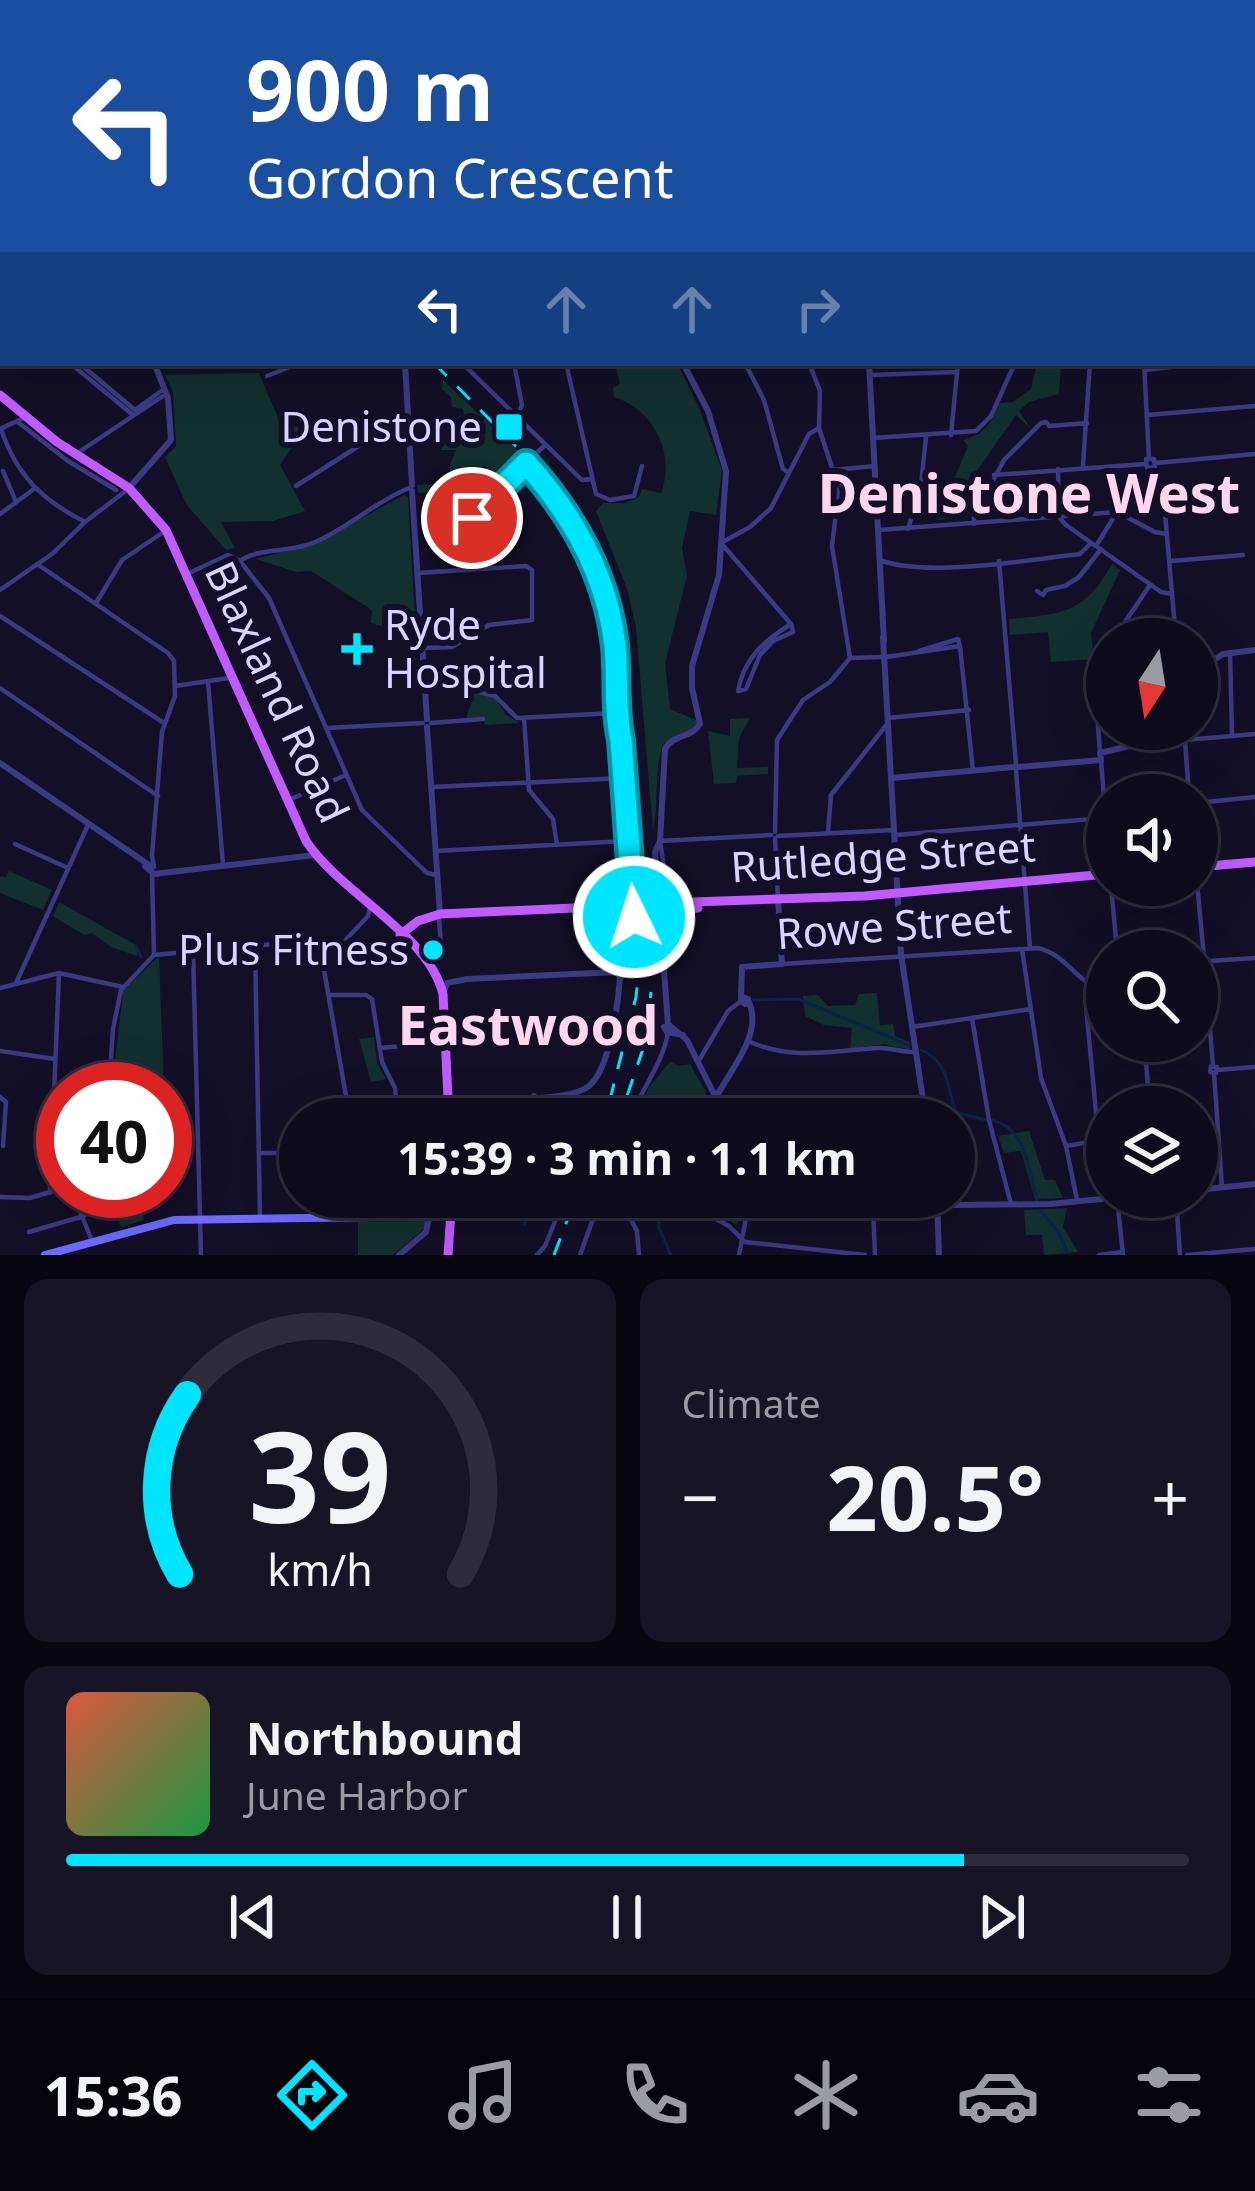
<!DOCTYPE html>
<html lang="en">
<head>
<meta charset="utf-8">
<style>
	:root { --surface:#0e0b1c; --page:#171425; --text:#f1f3f6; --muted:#9b9ba3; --line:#2e2b3b; --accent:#00e5ff }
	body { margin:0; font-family:"Noto Sans",sans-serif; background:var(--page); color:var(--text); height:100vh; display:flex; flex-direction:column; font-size:45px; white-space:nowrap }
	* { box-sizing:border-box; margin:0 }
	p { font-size:39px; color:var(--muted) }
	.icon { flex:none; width:66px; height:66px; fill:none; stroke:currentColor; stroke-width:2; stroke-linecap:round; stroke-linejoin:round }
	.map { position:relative; height:1255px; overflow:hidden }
	.panel { display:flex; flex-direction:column; gap:24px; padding:24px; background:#08060f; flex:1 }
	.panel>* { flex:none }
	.hud { position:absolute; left:0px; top:0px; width:1257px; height:366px; box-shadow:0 12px 48px #0002,0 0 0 3px var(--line); background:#1a4fa0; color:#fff; overflow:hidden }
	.needle { width:78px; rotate:192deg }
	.tools { position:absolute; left:1086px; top:618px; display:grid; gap:24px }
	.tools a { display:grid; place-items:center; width:132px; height:132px; border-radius:50%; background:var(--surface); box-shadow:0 12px 48px #0002,0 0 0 3px var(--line); font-size:60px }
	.speed { position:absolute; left:36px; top:1062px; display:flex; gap:24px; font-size:60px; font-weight:700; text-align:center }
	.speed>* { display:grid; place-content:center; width:156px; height:156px; border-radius:50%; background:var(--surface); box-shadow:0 12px 48px #0002,0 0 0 3px var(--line); line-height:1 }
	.speed .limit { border:18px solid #d22; background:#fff; color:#111 }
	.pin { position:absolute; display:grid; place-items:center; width:102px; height:102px; color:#fff; margin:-51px; border:6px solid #fff; border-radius:50%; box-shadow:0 3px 12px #0007 }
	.me { position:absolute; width:132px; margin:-66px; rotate:356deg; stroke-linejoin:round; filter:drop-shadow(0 0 9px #0008) }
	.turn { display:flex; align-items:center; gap:42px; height:252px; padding:0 48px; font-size:54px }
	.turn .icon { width:156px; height:156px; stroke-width:2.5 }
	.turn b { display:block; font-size:84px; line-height:102px }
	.lanes { display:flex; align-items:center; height:114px; padding:0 48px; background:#0003; justify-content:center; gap:60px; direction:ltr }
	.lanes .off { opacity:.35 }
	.big { font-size:90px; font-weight:700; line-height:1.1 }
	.panel .widget { flex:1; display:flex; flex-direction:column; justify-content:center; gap:18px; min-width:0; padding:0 42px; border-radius:24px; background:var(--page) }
	.panel .dial { align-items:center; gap:0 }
	.dial svg { height:312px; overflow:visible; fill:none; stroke:var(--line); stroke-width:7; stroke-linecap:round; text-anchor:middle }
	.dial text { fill:var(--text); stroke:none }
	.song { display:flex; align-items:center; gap:36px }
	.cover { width:144px; height:144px; border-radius:18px; background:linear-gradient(135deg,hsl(10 70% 55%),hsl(140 70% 35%)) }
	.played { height:12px; border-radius:6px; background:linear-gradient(90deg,var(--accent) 80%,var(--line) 80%) }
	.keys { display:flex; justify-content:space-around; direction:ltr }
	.heat { display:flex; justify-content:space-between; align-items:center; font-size:66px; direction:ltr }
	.panel .tiles { flex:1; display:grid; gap:24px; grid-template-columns:1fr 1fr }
	.widget:last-child { grid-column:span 2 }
	.trip { position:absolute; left:279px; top:1098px; width:696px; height:120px; border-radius:60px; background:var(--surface); box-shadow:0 12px 48px #0002,0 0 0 3px var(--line); font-weight:700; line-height:120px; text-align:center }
	.tab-bar { display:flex; height:192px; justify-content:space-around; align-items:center; background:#06040b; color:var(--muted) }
	.tab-bar .icon { width:84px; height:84px }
	.tab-bar .current { color:var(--accent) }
	.tab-bar b { font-size:54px; color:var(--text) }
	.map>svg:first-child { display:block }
	.green { fill:#12302f }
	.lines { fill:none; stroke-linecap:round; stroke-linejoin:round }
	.stream { stroke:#0c2248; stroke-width:3 }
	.minor { stroke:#3d3a85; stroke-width:4.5 }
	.tertiary { stroke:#3d3a85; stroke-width:6 }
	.secondary { stroke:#6f6bff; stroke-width:8 }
	.primary { stroke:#c25bff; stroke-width:9 }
	.trunk { stroke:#e055d1; stroke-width:10 }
	.rail { stroke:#00e5ff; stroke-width:3; stroke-dasharray:18 15; stroke-linecap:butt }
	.minor-bridge { stroke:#3d3a85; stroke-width:4.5 }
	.primary-bridge { stroke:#c25bff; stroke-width:9 }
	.route-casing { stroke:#0095a6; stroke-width:30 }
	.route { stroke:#00e5ff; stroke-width:21 }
	.poi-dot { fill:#00e5ff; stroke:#130f26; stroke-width:4.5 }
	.labels { text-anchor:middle; stroke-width:12; stroke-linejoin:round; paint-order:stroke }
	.poi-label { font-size:42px; fill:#d9d4ff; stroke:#130f26; text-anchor:end }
	.street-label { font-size:42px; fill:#d9d4ff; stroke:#130f26 }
	.district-label { font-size:54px; font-weight:bold; fill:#ffd6f0; stroke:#130f26 }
</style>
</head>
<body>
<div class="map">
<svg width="1255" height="1255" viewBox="0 0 1255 1255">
	<rect width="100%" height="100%" fill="#130f26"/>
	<path class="green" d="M1123 0H1255V183L1254 3Z
		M615 363H677L699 408 722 470 716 515 690 511 682 548 687 575 665 663 670 709 696 720V727L663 744C654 769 659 803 653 831L636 627 627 589 596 511 603 503H625L639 497 642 489 661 493C676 455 654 409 614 397L613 388 620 384Z
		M1037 363H1061L1059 394 1029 402 1019 411 1031 429 1016 415 976 472 985 481 966 517 937 520 968 446 963 440C985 434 991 423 1000 403L1013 402 1031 389Z
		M259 373 283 430 308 424 280 465 305 511 273 521 221 522 235 548 226 550 186 504 165 457 176 446 173 392 165 375Z
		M443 380 525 458 523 461 516 456 504 467 510 473 501 481 484 465 443 505 442 492 418 493 417 485 444 483 450 479V464L456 450H441L442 443 454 441 457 431 453 426 455 417 464 415 463 409 452 407 451 397 442 390Z
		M404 495 408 497 416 636 371 623 372 610 311 571 296 572 256 559 313 544Z
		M1112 564 1120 570 1091 633 1094 659 1051 662 1048 632 1010 635 1009 619C1063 614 1084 614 1112 564Z
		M475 692 495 698 506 715 520 723 485 725 483 718H466Z
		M750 718 739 738 737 768 768 767V774L737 776 736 783 714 784 708 731 730 736V719Z
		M9 871 52 890 43 910 0 893V876L6 877Z
		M59 902 134 944 138 948 137 956 111 947 92 933 84 935 53 916Z
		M159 956 164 1089H112L123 991Z
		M877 993 880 1025 893 1024 895 1036 909 1042 910 1050 884 1044 850 1049 852 1028 824 1025 805 1016 803 996 818 995 828 1006 855 1005 859 994Z
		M374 1037 377 1063 386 1079 371 1082 359 1039Z
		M670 1062 679 1066 690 1064 706 1092 698 1119H635L649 1087Z
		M1029 1131 1045 1180H1055L1063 1198 1035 1199 1021 1151 1004 1153 998 1136Z
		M108 1191H140L144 1220 121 1227Z
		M685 1197H746L737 1225Z
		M1067 1208 1063 1227 1078 1252 1044 1255 1042 1235H1026L1024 1210Z
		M426 1221 425 1228 393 1255H358V1222Z"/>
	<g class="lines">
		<path class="stream" d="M1202 0V3
			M1254 304 1255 305
			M136 946 141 957
			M753 1000 798 999 909 1045
			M921 1050C950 1063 946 1086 956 1112L986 1120
			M991 1120C1026 1127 1029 1170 1037 1200
			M650 1197 659 1211V1228L671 1255
			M1040 1210 1059 1233 1067 1252
			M525 1224 528 1197"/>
		<path class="minor" d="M68 0 71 3
			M183 0 185 3
			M927 0 935 3
			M1065 0 1072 3
			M30 3 34 0
			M142 3 146 0
			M262 3 266 0
			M371 3 373 0
			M406 3 408 0
			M673 3 674 0
			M737 3 738 0
			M801 3 802 0
			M0 27 3 25
			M0 167 3 165
			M0 333 3 332
			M0 339H3
			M1254 359H1255
			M70 363 133 415
			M79 363 135 410 164 389
			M462 363 582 480 592 479
			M514 363 522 405 518 414
			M566 363 596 494 610 500 634 496 642 466
			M745 363 764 400 783 469 789 473
			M809 363 820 391 819 428 839 489 832 546 850 658
			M1144 363 1149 458
			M1145 370 1205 363
			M869 375 957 372
			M267 376 300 363
			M1147 415 1255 406
			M19 423 68 461 116 490
			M0 429 26 417
			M1 429C16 475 42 500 85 522
			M951 435 958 363
			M873 438 976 431 991 416 1015 363
			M76 454 166 394
			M1146 459H1154L1155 467 1147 468Z
			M526 463C574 516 607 575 615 646 618 678 614 708 621 740L633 905
			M1156 463 1255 454
			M1083 465 1090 363
			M1058 469 1059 517 1066 525 1161 592 1172 594
			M1152 469 1164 502 1176 639
			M833 470 875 466
			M3 471 16 502
			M994 475 1145 464
			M296 486 398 421 408 419
			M0 514 34 489
			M974 524V516L1004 460 1041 423 1046 422 1049 426 1087 423
			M908 529 921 485 926 437
			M879 530 1117 512 1155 532 1167 534
			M1096 546 1117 512
			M240 561 269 598 362 810 427 873 436 875
			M882 561C932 577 1026 560 1080 554L1091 543
			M999 561 1016 764
			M1171 561 1243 555
			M37 564 168 653 174 661 175 696 162 732 152 856 154 867
			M475 568 473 515 528 461
			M418 573 526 566 532 570V620L489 625 452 647 425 648
			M187 574 228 555 240 561C259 547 292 553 315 542 348 528 376 501 409 488
			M0 590 52 554 85 522 127 490
			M1037 591 1043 595 1046 590 1065 586 1079 577 1101 549
			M96 603 122 560 165 531
			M0 616 164 723
			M791 624 721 543 750 527 771 508 809 434 819 428
			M791 624 793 632 773 641 760 655 746 689 738 691C744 658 764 641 791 624Z
			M1124 639 1125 622 1150 585
			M960 646 973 771
			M919 651 958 639 960 646
			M1230 652 1232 735
			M886 657 960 646
			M208 681 223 865
			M175 686 229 678
			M0 688 158 796
			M479 692 495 696 517 718 615 713
			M524 718 529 790 553 819 557 845
			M888 718 969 710
			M431 723 483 719
			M326 728 423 723
			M1185 740 1255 734
			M1185 741 1189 795
			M1100 753 1094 668 1107 662
			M1101 760 1107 837
			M1016 770 1030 948
			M432 787 624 778
			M291 799 346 775
			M1197 803 1255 797
			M775 832 777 740 803 700 830 682 850 658 883 657
			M828 833 831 795 888 723
			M896 835 1105 818
			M778 836 894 830
			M775 838 778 899
			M15 844 68 868
			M435 851 627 841
			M152 874 154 955
			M1197 882 1204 958
			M1111 885 1117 951
			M673 899 668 893 660 841 771 835
			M439 918 442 957
			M255 946 260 1216
			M661 948 667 942 668 915
			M1022 949 1041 1078 1066 1146 1077 1200
			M193 951 201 1255
			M154 955 296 942 323 964
			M1203 959 1208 960 1207 965 1202 964Z
			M1209 961 1255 958
			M323 964 350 1119
			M323 964 368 916 370 907
			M782 964 1038 948C1068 955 1077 985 1107 991
			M1205 966 1213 1066
			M16 983 88 825
			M0 988 59 973 123 987
			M329 995H366L372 999 382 1062 395 1088 397 1108
			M972 1018 989 1120 1011 1204
			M912 1027 1031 1009
			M446 1040 611 1033
			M748 1041C792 1061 832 1051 878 1048 891 1047 903 1053 916 1052
			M1144 1041 1150 1107
			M380 1048 401 1046
			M0 1051 55 1059
			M698 1062 728 1011 741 1001
			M1211 1066 1217 1067 1216 1073 1210 1072Z
			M1217 1070 1255 1067
			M1214 1073 1222 1187
			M109 1089 113 1029 121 990 154 955
			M0 1097 6 1102 3 1146
			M630 1119C642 1088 662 1065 668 1033
			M705 1119 714 1101
			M1066 1146 1090 1142 1098 1134 1085 995 1089 986
			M260 1153H300
			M72 1191 92 1241
			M50 1193 59 973
			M0 1197 30 1198 63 1188
			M619 1197 637 1231 639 1255
			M675 1197 729 1226 745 1242 865 1255
			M1117 1197 1123 1255
			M1176 1197 1180 1255
			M873 1207 875 1255
			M29 1232 84 1216
			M537 1255 545 1246 565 1197
			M580 1255 601 1197
			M739 1255 750 1197
			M1099 1255 1122 1252
			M1187 1255 1255 1249"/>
		<path class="tertiary" d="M331 0 333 3
			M488 3 491 0
			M620 3 621 0
			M861 3 862 0
			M405 363 412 485
			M869 363 884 641
			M129 488 171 440 168 398 154 363
			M412 491 427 719
			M883 637 901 954 926 1119
			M1197 671 1223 654 1255 650
			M427 727 440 914
			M0 763 152 867
			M1019 767 1101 760 1100 753 1184 733V729
			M891 778 1013 767
			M145 866 154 874 315 855
			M659 900 655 852 660 841 665 749C673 734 692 738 700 724L692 688V666L719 575 726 471 708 411 683 363
			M660 916 668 1025
			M620 978 632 963 634 909
			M443 994 447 983 467 979 617 972
			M743 997 748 999 745 1004 741 1001Z
			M741 998 742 967 782 964 778 900
			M683 1035 667 1032 664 1027 669 1025 687 1040 714 1094 713 1099H719
			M718 1094C733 1066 764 1032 748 1000
			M534 1096 535 1119
			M448 1099C479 1098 567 1104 589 1086 610 1069 618 1004 620 978
			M719 1099 759 1114 807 1119
			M1197 1190 1255 1184
			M868 1197 873 1206 1050 1204 1122 1197
			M937 1197 939 1255
			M450 1216H507L512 1197
			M399 1255 426 1232 429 1218"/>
		<path class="secondary" d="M45 1255 174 1220 450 1216"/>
		<path class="primary" d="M0 395 57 442 129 488 166 530 306 841C341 894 428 933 443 994L449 1119
			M1197 867 1255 862
			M666 905 664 903 865 896 1107 874
			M664 911 698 908
			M592 914 641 912
			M400 935 418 921 440 914 640 905
			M448 1255 452 1197"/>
		<path class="trunk" d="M636 0 642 3
			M1254 193H1255"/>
		<path class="rail" d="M444 3 446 0
			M434 363 566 497 600 553 620 611 627 657 645 917 636 997 605 1119
			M627 1096 646 1040 651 992
			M554 1255 576 1197"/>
		<path class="minor-bridge" d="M528 461 544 446"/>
		<path class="primary-bridge" d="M640 905 664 903
			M641 912 664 911"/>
	</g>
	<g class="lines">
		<g class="route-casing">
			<path id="route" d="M472 518 526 463C574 516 607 575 615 646 618 678 614 708 621 740L634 917"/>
		</g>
		<use href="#route" class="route"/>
	</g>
	<g class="poi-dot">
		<rect x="494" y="412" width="30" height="30" rx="6"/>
		<path d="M351 631h12v12h12v12h-12v12h-12v-12h-12v-12h12z"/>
		<circle cx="433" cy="950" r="12"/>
	</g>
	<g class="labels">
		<g class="poi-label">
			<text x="482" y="442">Denistone</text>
			<text x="384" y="640" text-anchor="start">Ryde<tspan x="384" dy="48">Hospital</tspan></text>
			<text x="409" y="965">Plus Fitness</text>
		</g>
		<g class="street-label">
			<text transform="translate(277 692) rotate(65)" y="15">Blaxland Road</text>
			<text transform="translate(883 857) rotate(-4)" y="15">Rutledge Street</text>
			<text transform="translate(894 926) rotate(-4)" y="15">Rowe Street</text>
		</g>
		<g class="district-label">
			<text x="1029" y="513">Denistone West</text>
			<text x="528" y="1045">Eastwood</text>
		</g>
	</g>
</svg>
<div class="tools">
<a><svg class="needle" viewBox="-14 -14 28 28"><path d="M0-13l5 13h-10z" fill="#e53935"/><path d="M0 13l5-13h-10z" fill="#9b9ba3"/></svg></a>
<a><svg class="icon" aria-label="sound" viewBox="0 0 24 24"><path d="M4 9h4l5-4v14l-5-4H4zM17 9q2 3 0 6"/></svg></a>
<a><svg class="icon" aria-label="search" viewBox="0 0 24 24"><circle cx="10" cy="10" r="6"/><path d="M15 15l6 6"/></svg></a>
<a><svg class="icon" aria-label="layers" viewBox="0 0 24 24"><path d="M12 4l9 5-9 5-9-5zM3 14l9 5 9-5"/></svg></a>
</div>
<div class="speed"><div class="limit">40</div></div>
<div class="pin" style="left:472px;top:518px;background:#d93025"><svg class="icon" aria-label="arrive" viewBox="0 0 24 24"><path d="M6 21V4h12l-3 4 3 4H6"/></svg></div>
<svg class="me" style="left:634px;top:917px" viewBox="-20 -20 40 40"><circle r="17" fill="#00e5ff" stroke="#fff" stroke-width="3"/><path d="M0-11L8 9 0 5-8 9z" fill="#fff"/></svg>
<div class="trip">15:39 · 3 min · 1.1 km</div>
<div class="hud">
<div class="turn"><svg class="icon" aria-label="left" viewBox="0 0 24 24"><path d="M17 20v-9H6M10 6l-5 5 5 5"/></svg><div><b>900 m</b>Gordon Crescent</div></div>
<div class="lanes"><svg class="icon" aria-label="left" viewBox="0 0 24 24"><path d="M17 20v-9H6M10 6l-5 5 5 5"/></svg><svg class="icon off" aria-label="ahead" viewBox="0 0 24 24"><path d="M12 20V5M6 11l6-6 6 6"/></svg><svg class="icon off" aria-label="ahead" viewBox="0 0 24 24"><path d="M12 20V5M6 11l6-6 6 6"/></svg><svg class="icon off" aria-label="right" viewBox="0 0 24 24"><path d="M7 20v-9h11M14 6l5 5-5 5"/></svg></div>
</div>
</div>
<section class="panel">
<div class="tiles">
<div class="widget dial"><svg viewBox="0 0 100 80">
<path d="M14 69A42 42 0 1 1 86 69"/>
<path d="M14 69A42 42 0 0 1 16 23" stroke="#00e5ff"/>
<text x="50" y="56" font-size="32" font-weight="700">39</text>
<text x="50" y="72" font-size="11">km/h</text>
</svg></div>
<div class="widget"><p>Climate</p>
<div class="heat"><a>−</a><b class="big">20.5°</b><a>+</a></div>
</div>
<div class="widget">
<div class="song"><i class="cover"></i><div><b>Northbound</b><p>June Harbor</p></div></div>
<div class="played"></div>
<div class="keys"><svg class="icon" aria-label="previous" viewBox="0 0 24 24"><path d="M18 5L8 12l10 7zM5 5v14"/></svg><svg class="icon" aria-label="pause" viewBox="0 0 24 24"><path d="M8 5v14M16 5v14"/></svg><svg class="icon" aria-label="next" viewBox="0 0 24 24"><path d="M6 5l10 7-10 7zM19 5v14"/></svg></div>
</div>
</div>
</section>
<nav class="tab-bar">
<b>15:36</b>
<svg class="icon current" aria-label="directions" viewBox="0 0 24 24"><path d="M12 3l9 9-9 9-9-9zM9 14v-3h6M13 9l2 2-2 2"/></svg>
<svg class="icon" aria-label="music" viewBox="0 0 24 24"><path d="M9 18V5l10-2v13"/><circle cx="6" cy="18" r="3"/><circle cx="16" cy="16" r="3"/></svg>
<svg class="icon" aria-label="phone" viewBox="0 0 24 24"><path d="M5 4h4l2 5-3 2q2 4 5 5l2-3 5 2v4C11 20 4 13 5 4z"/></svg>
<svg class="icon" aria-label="climate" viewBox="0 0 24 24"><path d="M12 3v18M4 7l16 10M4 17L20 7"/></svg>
<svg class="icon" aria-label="car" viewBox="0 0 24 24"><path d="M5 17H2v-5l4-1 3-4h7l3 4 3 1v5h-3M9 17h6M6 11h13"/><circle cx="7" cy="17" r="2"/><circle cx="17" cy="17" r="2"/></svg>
<svg class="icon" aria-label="filters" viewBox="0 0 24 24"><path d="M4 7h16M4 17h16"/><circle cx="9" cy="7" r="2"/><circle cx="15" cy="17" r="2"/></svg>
</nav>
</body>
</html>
